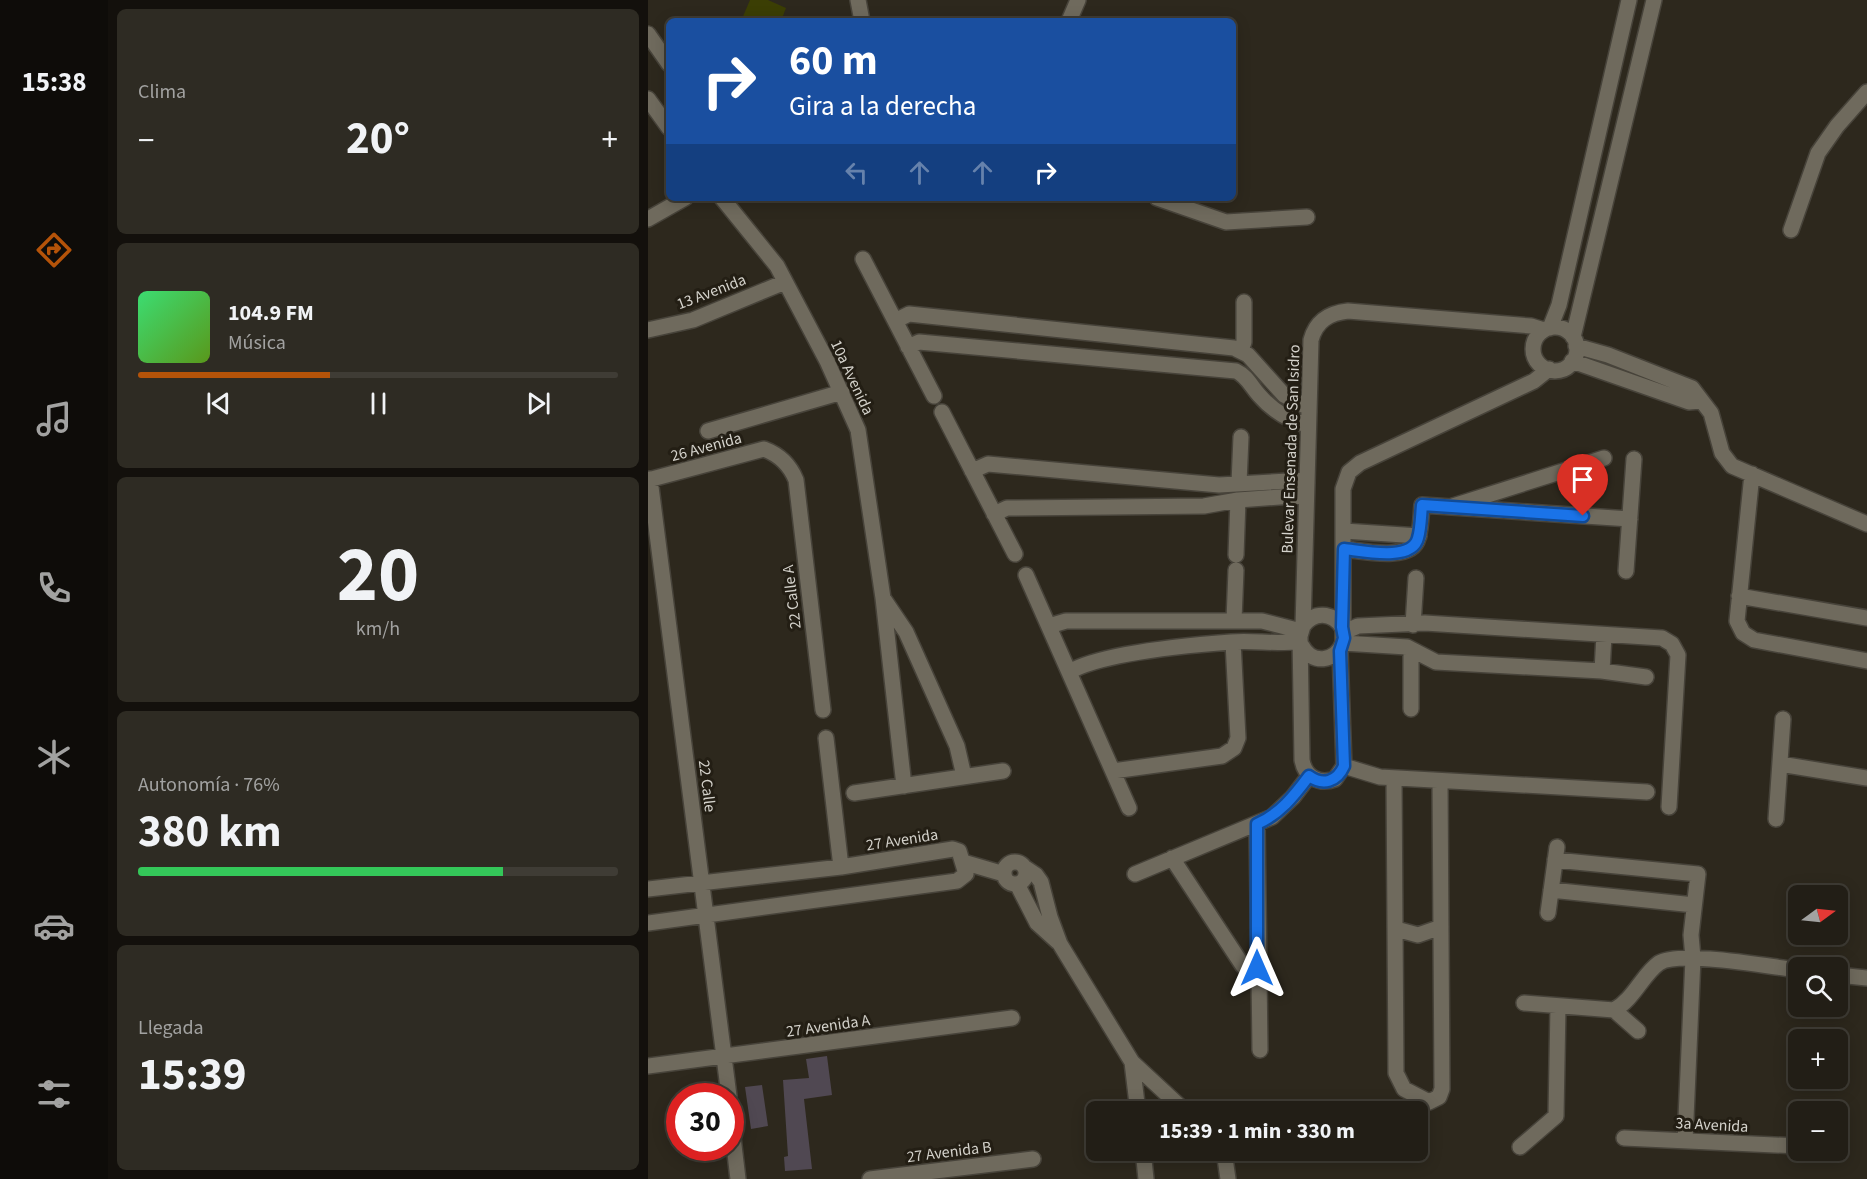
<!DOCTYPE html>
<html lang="es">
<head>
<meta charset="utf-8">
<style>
	:root { --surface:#221e16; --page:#2e2b23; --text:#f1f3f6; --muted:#a2a2a1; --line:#3f3c35; --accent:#b45309 }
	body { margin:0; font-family:"Source Sans 3",sans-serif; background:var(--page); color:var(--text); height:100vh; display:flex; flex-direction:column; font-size:22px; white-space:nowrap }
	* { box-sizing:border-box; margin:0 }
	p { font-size:20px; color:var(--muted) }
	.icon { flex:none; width:33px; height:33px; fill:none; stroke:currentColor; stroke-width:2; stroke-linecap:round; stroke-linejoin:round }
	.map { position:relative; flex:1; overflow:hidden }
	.details { display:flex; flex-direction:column; gap:9px; padding:9px; background:#13100c; width:540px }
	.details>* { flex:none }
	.banner { position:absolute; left:18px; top:18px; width:570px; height:183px; border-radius:9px; box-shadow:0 3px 15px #0003,0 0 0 2px var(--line); background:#1a4fa0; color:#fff; overflow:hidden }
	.needle { width:39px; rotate:75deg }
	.controls { position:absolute; left:1140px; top:885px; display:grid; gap:12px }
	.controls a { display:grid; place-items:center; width:60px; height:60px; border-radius:9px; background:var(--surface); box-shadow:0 3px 15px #0003,0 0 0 2px var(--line); font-size:30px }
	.speed { position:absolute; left:18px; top:1083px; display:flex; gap:12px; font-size:30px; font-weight:700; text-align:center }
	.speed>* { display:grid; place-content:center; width:78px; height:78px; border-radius:50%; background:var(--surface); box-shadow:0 3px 15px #0003,0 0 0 2px var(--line); line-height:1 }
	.speed .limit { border:9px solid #d22; background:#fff; color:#111 }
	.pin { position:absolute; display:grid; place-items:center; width:51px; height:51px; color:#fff; margin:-62px -26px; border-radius:50% 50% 50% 0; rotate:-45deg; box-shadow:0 0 6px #0007 }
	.pin .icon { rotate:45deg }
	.me { position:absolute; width:66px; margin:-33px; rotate:0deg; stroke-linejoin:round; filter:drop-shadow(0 0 4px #0008) }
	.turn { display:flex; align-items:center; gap:21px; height:126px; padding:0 24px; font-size:27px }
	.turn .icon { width:78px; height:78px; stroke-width:2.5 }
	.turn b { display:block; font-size:42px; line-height:51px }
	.lanes { display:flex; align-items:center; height:57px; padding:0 24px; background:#0003; justify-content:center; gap:30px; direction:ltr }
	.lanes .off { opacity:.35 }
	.big { font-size:45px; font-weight:700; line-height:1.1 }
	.details .card { flex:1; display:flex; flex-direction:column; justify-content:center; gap:9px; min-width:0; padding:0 21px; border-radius:9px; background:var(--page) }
	.details .dial { align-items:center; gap:0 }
	.dial b { font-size:78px; line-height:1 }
	.song { display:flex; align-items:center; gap:18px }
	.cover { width:72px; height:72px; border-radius:9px; background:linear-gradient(135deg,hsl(140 70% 55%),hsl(90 70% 35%)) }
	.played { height:6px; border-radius:3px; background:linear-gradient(90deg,var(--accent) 40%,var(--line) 40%) }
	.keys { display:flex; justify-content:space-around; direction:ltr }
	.heat { display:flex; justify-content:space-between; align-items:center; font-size:33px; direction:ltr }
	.charge { height:9px; border-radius:4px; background:linear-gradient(90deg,#34c759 76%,var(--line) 0) }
	.trip { position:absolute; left:438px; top:1101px; width:342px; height:60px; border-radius:9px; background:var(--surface); box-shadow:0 3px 15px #0003,0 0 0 2px var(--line); font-weight:700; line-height:60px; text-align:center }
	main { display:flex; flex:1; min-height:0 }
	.tab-bar { display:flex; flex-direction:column; width:108px; justify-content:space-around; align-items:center; background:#0e0c09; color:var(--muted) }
	.tab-bar .icon { width:42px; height:42px }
	.tab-bar .active { color:var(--accent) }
	.tab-bar b { font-size:27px; color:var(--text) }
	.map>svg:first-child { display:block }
	.green { fill:#3b3e04 }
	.building { fill:#504852 }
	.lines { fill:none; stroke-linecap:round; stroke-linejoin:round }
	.minor-casing { stroke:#47433a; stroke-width:18 }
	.minor { stroke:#6f6a5d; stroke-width:15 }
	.route-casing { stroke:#114b97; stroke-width:15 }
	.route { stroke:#1a73e8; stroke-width:10 }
	.labels { text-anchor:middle; stroke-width:6; stroke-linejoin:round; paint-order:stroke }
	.street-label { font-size:16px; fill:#d4d2cb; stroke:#231e14 }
</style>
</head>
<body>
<main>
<nav class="tab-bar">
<b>15:38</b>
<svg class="icon active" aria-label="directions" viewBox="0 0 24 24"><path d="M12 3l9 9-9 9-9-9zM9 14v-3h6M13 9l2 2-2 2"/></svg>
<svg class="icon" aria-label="music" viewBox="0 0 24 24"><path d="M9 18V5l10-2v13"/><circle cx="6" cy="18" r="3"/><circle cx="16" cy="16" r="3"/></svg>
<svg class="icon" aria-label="phone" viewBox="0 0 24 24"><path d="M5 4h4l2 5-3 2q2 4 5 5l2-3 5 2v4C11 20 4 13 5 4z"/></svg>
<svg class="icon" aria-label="climate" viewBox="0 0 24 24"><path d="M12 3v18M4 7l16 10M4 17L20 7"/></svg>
<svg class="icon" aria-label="car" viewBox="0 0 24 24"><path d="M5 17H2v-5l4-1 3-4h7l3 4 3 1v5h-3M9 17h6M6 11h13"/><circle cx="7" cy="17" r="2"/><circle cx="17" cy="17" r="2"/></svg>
<svg class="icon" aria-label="filters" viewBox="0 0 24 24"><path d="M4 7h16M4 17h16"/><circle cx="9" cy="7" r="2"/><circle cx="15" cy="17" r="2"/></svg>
</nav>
<section class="details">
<div class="card"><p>Clima</p>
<div class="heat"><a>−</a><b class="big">20°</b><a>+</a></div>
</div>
<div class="card">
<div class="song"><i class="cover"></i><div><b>104.9 FM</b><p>Música</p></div></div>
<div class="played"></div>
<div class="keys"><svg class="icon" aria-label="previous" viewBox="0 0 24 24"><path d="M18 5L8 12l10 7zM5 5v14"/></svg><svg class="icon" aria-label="pause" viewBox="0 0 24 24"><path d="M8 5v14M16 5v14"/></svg><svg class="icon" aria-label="next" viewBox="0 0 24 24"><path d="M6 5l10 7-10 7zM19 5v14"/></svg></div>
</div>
<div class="card dial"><b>20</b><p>km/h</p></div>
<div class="card"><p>Autonomía · 76%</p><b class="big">380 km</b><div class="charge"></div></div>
<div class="card"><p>Llegada</p><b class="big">15:39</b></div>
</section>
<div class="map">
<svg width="1219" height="1179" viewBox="0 0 1219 1179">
	<rect width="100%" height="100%" fill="#2d281d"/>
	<path class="green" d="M102 0H120L138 8 133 21H93Z"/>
	<path class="building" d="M179 1056 184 1095 156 1099 164 1169 137 1171 136 1157 140 1156 135 1080 161 1078 158 1059Z
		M114 1085 120 1126 103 1129 97 1087Z"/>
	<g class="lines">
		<g class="minor-casing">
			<path id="minor" d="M210 0 214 21
				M421 21 430 0
				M0 34 21 64
				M0 99 21 128
				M74 198 129 266 179 361 210 430 235 598
				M509 198 578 222 659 217
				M0 219 37 198
				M1143 230 1170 153 1189 126 1219 92
				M215 259 286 396
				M247 321 261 314 586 348 600 355 636 395 661 408
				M885 349a22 22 0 1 1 44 0a22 22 0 1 1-44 0Z
				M902 328 911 305 981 0
				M0 330 45 320 137 282
				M925 337 1006 0
				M928 346 960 355 1044 388 1063 413 1074 453 1084 466 1219 524
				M260 347 271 342 588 371C599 376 603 386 611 395 624 410 639 420 659 425
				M593 350 596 342V302
				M924 361 1041 402 1053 401
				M294 412 367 554
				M60 431 194 392
				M324 471 340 464 571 485 658 480
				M1104 474 1089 621 1095 633 1106 640 1219 661
				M2 479 81 1096
				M0 480 116 449C132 455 142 465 148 480L175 710
				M591 483 593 437
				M805 506 956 458
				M346 514 359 508 556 506 590 500 658 495
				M696 531 771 536
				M696 549C715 551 764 562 770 538 773 528 773 515 774 505L982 519
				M588 555 590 500
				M978 571 986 459
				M378 575 481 808
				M1091 596 1219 618
				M586 620 588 570
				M765 625 768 578
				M401 626 418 621H614L653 631
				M655 626C666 611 684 612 694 627
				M696 632 710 626 777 623 1014 638 1024 644 1030 655 1021 807
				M695 643 759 647 788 662 954 671 998 677
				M654 646C664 665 687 662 695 643V489L701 472 712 463 886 381 901 369
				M692 651 696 766 687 779C671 785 657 777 654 760L652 636 655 626 663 340C668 321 681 313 700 311L883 326 896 330
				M954 671 956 635
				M421 672C454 653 543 645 583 642 607 640 629 645 652 641
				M763 709V649
				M178 738 193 867
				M1132 764 1219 778
				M696 766 732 777 999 792
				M465 771 574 756 586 748 590 738 585 642
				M746 778 748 1073 756 1089 781 1102 791 1097 794 1089 792 781
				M256 786 235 598 258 632 309 746 316 776
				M206 793 355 771
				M1128 819 1135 719
				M609 824 612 1050
				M524 858 595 966 609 968
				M907 860 1050 874 1043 935 1045 958 1037 1141
				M315 862 356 874
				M356 873a11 11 0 1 1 22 0a11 11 0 1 1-22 0Z
				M376 867 388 875 393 882 402 917 412 944 484 1062 490 1112
				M487 874 624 817 645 797 661 776
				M369 884 389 923 410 942
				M0 889 193 867 305 849 311 851 318 874 309 881 0 923
				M903 890 1046 905
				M900 913 909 847
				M748 929 770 935 793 927
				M1190 975 1219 978
				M876 1003 966 1010C986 999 995 974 1011 963 1032 950 1123 967 1150 970
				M966 1010 990 1031
				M484 1062 538 1112
				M0 1066 364 1018
				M82 1112 90 1179
				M976 1138 1150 1146
				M872 1147 908 1116 910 1006
				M495 1150 498 1179
				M573 1150 577 1158 580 1179
				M222 1179 385 1159"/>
		</g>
		<use href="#minor" class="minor"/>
	</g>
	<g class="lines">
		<g class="route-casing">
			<path id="route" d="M609 968V824C632 814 646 796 661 776 675 786 689 782 696 766L692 651 696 638 694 627 696 549C715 551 764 562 770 538 773 528 773 515 774 505L935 516"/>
		</g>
		<use href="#route" class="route"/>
	</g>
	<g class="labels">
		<g class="street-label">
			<text transform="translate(63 291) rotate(-21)" y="6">13 Avenida</text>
			<text transform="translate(205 377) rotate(65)" y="6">10a Avenida</text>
			<text transform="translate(58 446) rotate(-15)" y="6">26 Avenida</text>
			<text transform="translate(642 449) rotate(-88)" y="6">Bulevar Ensenada de San Isidro</text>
			<text transform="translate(143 597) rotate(-97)" y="6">22 Calle A</text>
			<text transform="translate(60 786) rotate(83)" y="6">22 Calle</text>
			<text transform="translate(254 839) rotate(-9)" y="6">27 Avenida</text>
			<text transform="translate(180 1025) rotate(-8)" y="6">27 Avenida A</text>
			<text transform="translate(1064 1124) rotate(3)" y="6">3a Avenida</text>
			<text transform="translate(301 1151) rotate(-7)" y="6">27 Avenida B</text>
		</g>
	</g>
</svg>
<div class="controls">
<a><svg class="needle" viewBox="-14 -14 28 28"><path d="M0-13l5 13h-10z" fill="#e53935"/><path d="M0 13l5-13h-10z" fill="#a2a2a1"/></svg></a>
<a><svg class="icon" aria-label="search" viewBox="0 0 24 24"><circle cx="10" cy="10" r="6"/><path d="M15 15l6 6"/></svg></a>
<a>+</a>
<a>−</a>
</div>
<div class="speed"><div class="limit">30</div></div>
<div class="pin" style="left:935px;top:516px;background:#d93025"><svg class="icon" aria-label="arrive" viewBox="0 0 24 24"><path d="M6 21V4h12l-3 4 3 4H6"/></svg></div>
<svg class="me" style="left:609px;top:968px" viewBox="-20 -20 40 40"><path d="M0-17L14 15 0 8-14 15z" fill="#1a73e8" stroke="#fff" stroke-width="4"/></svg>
<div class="trip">15:39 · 1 min · 330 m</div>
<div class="banner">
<div class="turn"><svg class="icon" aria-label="right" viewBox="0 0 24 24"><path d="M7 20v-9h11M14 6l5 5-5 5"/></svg><div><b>60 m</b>Gira a la derecha</div></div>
<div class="lanes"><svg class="icon off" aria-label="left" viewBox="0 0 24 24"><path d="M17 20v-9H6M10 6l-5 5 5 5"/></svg><svg class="icon off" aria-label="ahead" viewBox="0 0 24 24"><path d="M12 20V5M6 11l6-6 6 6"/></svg><svg class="icon off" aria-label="ahead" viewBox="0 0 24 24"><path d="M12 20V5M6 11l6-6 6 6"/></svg><svg class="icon" aria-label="right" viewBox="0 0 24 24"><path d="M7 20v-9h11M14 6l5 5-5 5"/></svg></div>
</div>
</div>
</main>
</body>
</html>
